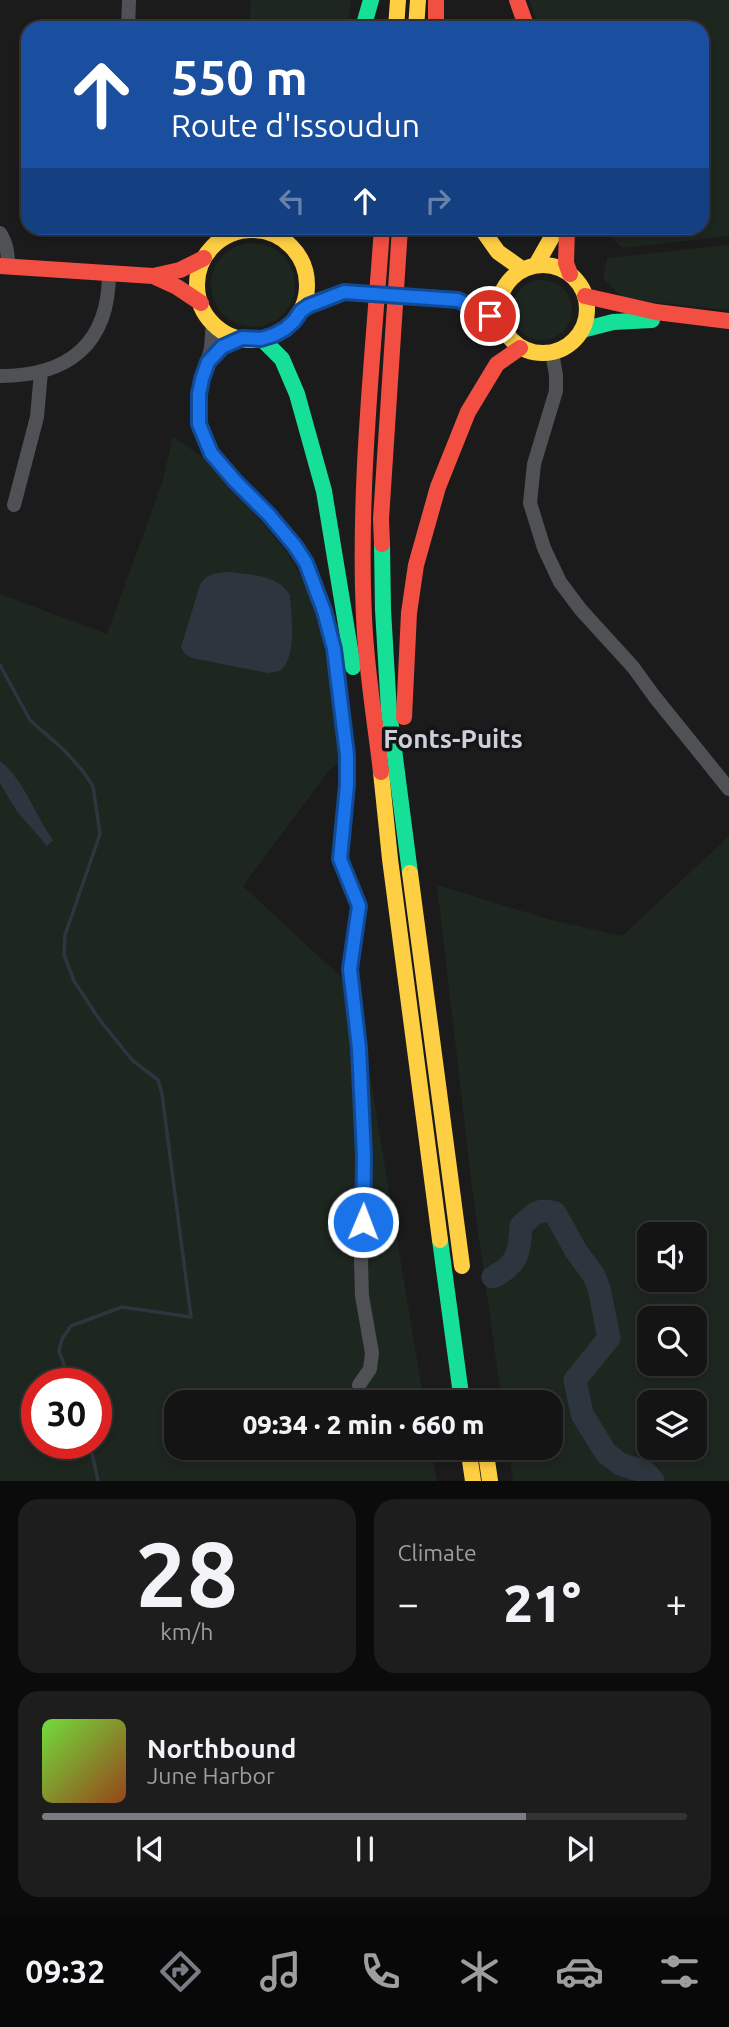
<!DOCTYPE html>
<html lang="en">
<head>
<meta charset="utf-8">
<style>
	:root { --surface:#141415; --page:#1d1d1e; --text:#f1f3f6; --muted:#9d9ea0; --line:#333334; --accent:#797c85 }
	body { margin:0; font-family:Ubuntu,sans-serif; background:var(--page); color:var(--text); height:100vh; display:flex; flex-direction:column; font-size:26px; white-space:nowrap }
	* { box-sizing:border-box; margin:0 }
	p { font-size:23px; color:var(--muted) }
	.icon { flex:none; width:38px; height:38px; fill:none; stroke:currentColor; stroke-width:2; stroke-linecap:round; stroke-linejoin:round }
	.map { position:relative; height:1481px; overflow:hidden }
	.details { display:flex; flex-direction:column; gap:18px; padding:18px; background:#0b0b0c; flex:1 }
	.details>* { flex:none }
	.guide { position:absolute; left:21px; top:21px; width:688px; height:214px; border-radius:21px; box-shadow:0 4px 10px #0003,0 0 0 2px var(--line); background:#1a4fa0; color:#fff; overflow:hidden }
	.fabs { position:absolute; left:637px; top:1222px; display:grid; gap:14px }
	.fabs a { display:grid; place-items:center; width:70px; height:70px; border-radius:14px; background:var(--surface); box-shadow:0 4px 10px #0003,0 0 0 2px var(--line); font-size:35px }
	.speed { position:absolute; left:21px; top:1368px; display:flex; gap:14px; font-size:35px; font-weight:700; text-align:center }
	.speed>* { display:grid; place-content:center; width:91px; height:91px; border-radius:50%; background:var(--surface); box-shadow:0 4px 10px #0003,0 0 0 2px var(--line); line-height:1 }
	.speed .limit { border:10px solid #d22; background:#fff; color:#111 }
	.pin { position:absolute; display:grid; place-items:center; width:60px; height:60px; color:#fff; margin:-30px; border:4px solid #fff; border-radius:50%; box-shadow:0 2px 7px #0007 }
	.me { position:absolute; width:77px; margin:-38px; rotate:1deg; stroke-linejoin:round; filter:drop-shadow(0 0 5px #0008) }
	.turn { display:flex; align-items:center; gap:24px; height:147px; padding:0 35px; font-size:32px }
	.turn .icon { width:91px; height:91px; stroke-width:2.5 }
	.turn b { display:block; font-size:49px; line-height:60px }
	.lanes { display:flex; align-items:center; height:66px; padding:0 35px; background:#0003; justify-content:center; gap:35px; direction:ltr }
	.lanes .off { opacity:.35 }
	.big { font-size:52px; font-weight:800; line-height:1.1 }
	.details .card { flex:1; display:flex; flex-direction:column; justify-content:center; gap:10px; min-width:0; padding:0 24px; border-radius:21px; background:var(--page) }
	.details .dial { align-items:center; gap:0 }
	.dial b { font-size:91px; line-height:1 }
	.song { display:flex; align-items:center; gap:21px }
	.cover { width:84px; height:84px; border-radius:10px; background:linear-gradient(135deg,hsl(100 70% 55%),hsl(20 70% 35%)) }
	.played { height:7px; border-radius:4px; background:linear-gradient(90deg,var(--accent) 75%,var(--line) 75%) }
	.keys { display:flex; justify-content:space-around; direction:ltr }
	.heat { display:flex; justify-content:space-between; align-items:center; font-size:38px; direction:ltr }
	.details .tiles { flex:1; display:grid; gap:18px; grid-template-columns:1fr 1fr }
	.card:last-child { grid-column:span 2 }
	.trip { position:absolute; left:164px; top:1390px; width:399px; height:70px; border-radius:21px; background:var(--surface); box-shadow:0 4px 10px #0003,0 0 0 2px var(--line); font-weight:800; line-height:70px; text-align:center }
	.menu { display:flex; height:112px; justify-content:space-around; align-items:center; background:#080808; color:var(--muted) }
	.menu .icon { width:49px; height:49px }
	.menu .current { color:var(--accent) }
	.menu b { font-size:32px; color:var(--text) }
	.map>svg:first-child { display:block }
	.green { fill:#1e2620; fill-rule:evenodd }
	.water { fill:#2d363f }
	.lines { fill:none; stroke-linecap:round; stroke-linejoin:round }
	.stream { stroke:#2d363f; stroke-width:3.5 }
	.river { stroke:#2d363f; stroke-width:23 }
	.street { stroke:#4f5155; stroke-width:14 }
	.fast { stroke:#16e098; stroke-width:16 }
	.slow { stroke:#ffcf43; stroke-width:16 }
	.jam { stroke:#f24e42; stroke-width:16 }
	.fast-bridge { stroke:#16e098; stroke-width:16 }
	.route-casing { stroke:#114b97; stroke-width:18 }
	.route { stroke:#1a73e8; stroke-width:12 }
	.labels { text-anchor:middle; stroke-width:7; stroke-linejoin:round; paint-order:stroke }
	.neighbourhood-label { font-size:26px; font-weight:bold; fill:#cdd0d8; stroke:#151518 }
</style>
</head>
<body>
<div class="map">
<svg width="729" height="1481" viewBox="0 0 729 1481">
	<rect width="100%" height="100%" fill="#1b1b1c"/>
	<path class="green" d="M251 0H351L347 28H249Z
		M529 0H729V236L623 248 599 228H702V28H539Z
		M211 285a42 42 0 1 1 84 0a42 42 0 1 1-84 0Z
		M729 245V310L623 299 603 278 607 258Z
		M512 310a30 30 0 1 1 60 0a30 30 0 1 1-60 0Z
		M173 436 206 460 261 521 287 552 309 591 321 635 335 713 339 762 327 773 243 886 356 991 424 1402H177V1447H431L437 1481H0V594L107 634 162 483ZM37 1384H96V1444H37Z
		M729 836V1481H513L508 1447H551V1402H502L472 1188 437 885 551 920 622 936ZM649 1234H695V1279H649ZM649 1318H695V1363H649ZM649 1402H695V1447H649Z"/>
	<path class="water" d="M229 572C250 575 277 574 290 595 291 613 298 660 279 671 276 672 272 672 268 673L192 658 185 654 181 647 200 585C207 573 217 573 229 572Z
		M0 761C26 782 34 814 53 840L47 846 16 810 0 783Z"/>
	<g class="lines">
		<path class="stream" d="M0 665 30 720 64 750 82 770 93 786 100 834 65 935 64 955 74 981 99 1019 132 1060 158 1080 162 1094 191 1317 122 1307 71 1326 62 1339 59 1351 71 1384
			M90 1444 98 1481"/>
		<path class="river" d="M493 1277C518 1265 520 1251 521 1226 533 1215 537 1207 555 1213L576 1251 593 1274 599 1288 609 1338 575 1380 582 1414 606 1453 620 1464 645 1472 653 1481"/>
		<path class="street" d="M128 28 129 0
			M250 228 253 230
			M0 233C7 244 8 254 8 266
			M216 244 218 228
			M213 322 211 348 199 395V424L202 436 211 453 223 469 269 515 295 546 306 563 324 611 334 649 347 755V785L340 859 359 906 350 975 359 1048 364 1157 361 1262 362 1296 372 1353 370 1369 359 1385
			M552 353 556 375V391L534 464 530 503 544 548 560 582 581 610 633 667 654 696 729 789
			M208 362 222 347 242 338
			M0 376C69 376 109 344 109 273
			M14 505 37 417 41 372"/>
		<path class="fast" d="M363 28 371 0
			M582 330 613 322 652 320
			M262 339 282 359 297 394 324 491 353 667
			M382 544 383 610 389 711 410 873
			M440 1240 462 1402"/>
		<path class="slow" d="M396 28 398 0
			M416 28 418 0
			M481 228 498 252 522 269
			M197 285a55 55 0 1 1 110 0a55 55 0 1 1-110 0Z
			M266 231 272 228
			M499 309a44 44 0 1 1 88 0a44 44 0 1 1-88 0Z
			M536 265 557 228
			M301 311 315 302 344 292
			M381 772 390 859 440 1240
			M410 873 462 1266
			M468 1447 473 1481
			M485 1447 490 1481"/>
		<path class="jam" d="M436 0V28
			M517 0 527 28
			M567 228 566 263 570 274
			M0 266 153 276 177 287 201 303
			M153 276 180 270 204 258
			M585 296 656 312 729 321
			M458 300 490 316 502 327
			M382 544 381 519 400 228
			M404 717 409 613 416 565 438 487 468 412 497 364 520 348
			M381 772C375 720 366 669 364 617 358 488 373 357 382 228"/>
		<path class="fast-bridge" d="M344 292 458 300"/>
	</g>
	<g class="lines">
		<g class="route-casing">
			<path id="route" d="M363 1222 364 1157 359 1048 350 969 359 906 340 859 347 785V755L334 649 324 611 306 563 295 546 269 515 235 481 211 453 199 424V394L202 379 208 362 222 347 242 338 261 339 274 335 285 329 294 321 301 311 308 306 344 292 458 300 490 316"/>
		</g>
		<use href="#route" class="route"/>
	</g>
	<g class="labels">
		<g class="neighbourhood-label">
			<text x="453" y="748">Fonts-Puits</text>
		</g>
	</g>
</svg>
<div class="fabs">
<a><svg class="icon" aria-label="sound" viewBox="0 0 24 24"><path d="M4 9h4l5-4v14l-5-4H4zM17 9q2 3 0 6"/></svg></a>
<a><svg class="icon" aria-label="search" viewBox="0 0 24 24"><circle cx="10" cy="10" r="6"/><path d="M15 15l6 6"/></svg></a>
<a><svg class="icon" aria-label="layers" viewBox="0 0 24 24"><path d="M12 4l9 5-9 5-9-5zM3 14l9 5 9-5"/></svg></a>
</div>
<div class="speed"><div class="limit">30</div></div>
<div class="pin" style="left:490px;top:316px;background:#d93025"><svg class="icon" aria-label="arrive" viewBox="0 0 24 24"><path d="M6 21V4h12l-3 4 3 4H6"/></svg></div>
<svg class="me" style="left:363px;top:1222px" viewBox="-20 -20 40 40"><circle r="17" fill="#1a73e8" stroke="#fff" stroke-width="3"/><path d="M0-11L8 9 0 5-8 9z" fill="#fff"/></svg>
<div class="trip">09:34 · 2 min · 660 m</div>
<div class="guide">
<div class="turn"><svg class="icon" aria-label="ahead" viewBox="0 0 24 24"><path d="M12 20V5M6 11l6-6 6 6"/></svg><div><b>550 m</b>Route d'Issoudun</div></div>
<div class="lanes"><svg class="icon off" aria-label="left" viewBox="0 0 24 24"><path d="M17 20v-9H6M10 6l-5 5 5 5"/></svg><svg class="icon" aria-label="ahead" viewBox="0 0 24 24"><path d="M12 20V5M6 11l6-6 6 6"/></svg><svg class="icon off" aria-label="right" viewBox="0 0 24 24"><path d="M7 20v-9h11M14 6l5 5-5 5"/></svg></div>
</div>
</div>
<section class="details">
<div class="tiles">
<div class="card dial"><b>28</b><p>km/h</p></div>
<div class="card"><p>Climate</p>
<div class="heat"><a>−</a><b class="big">21°</b><a>+</a></div>
</div>
<div class="card">
<div class="song"><i class="cover"></i><div><b>Northbound</b><p>June Harbor</p></div></div>
<div class="played"></div>
<div class="keys"><svg class="icon" aria-label="previous" viewBox="0 0 24 24"><path d="M18 5L8 12l10 7zM5 5v14"/></svg><svg class="icon" aria-label="pause" viewBox="0 0 24 24"><path d="M8 5v14M16 5v14"/></svg><svg class="icon" aria-label="next" viewBox="0 0 24 24"><path d="M6 5l10 7-10 7zM19 5v14"/></svg></div>
</div>
</div>
</section>
<nav class="menu">
<b>09:32</b>
<svg class="icon current" aria-label="directions" viewBox="0 0 24 24"><path d="M12 3l9 9-9 9-9-9zM9 14v-3h6M13 9l2 2-2 2"/></svg>
<svg class="icon" aria-label="music" viewBox="0 0 24 24"><path d="M9 18V5l10-2v13"/><circle cx="6" cy="18" r="3"/><circle cx="16" cy="16" r="3"/></svg>
<svg class="icon" aria-label="phone" viewBox="0 0 24 24"><path d="M5 4h4l2 5-3 2q2 4 5 5l2-3 5 2v4C11 20 4 13 5 4z"/></svg>
<svg class="icon" aria-label="climate" viewBox="0 0 24 24"><path d="M12 3v18M4 7l16 10M4 17L20 7"/></svg>
<svg class="icon" aria-label="car" viewBox="0 0 24 24"><path d="M5 17H2v-5l4-1 3-4h7l3 4 3 1v5h-3M9 17h6M6 11h13"/><circle cx="7" cy="17" r="2"/><circle cx="17" cy="17" r="2"/></svg>
<svg class="icon" aria-label="filters" viewBox="0 0 24 24"><path d="M4 7h16M4 17h16"/><circle cx="9" cy="7" r="2"/><circle cx="15" cy="17" r="2"/></svg>
</nav>
</body>
</html>
